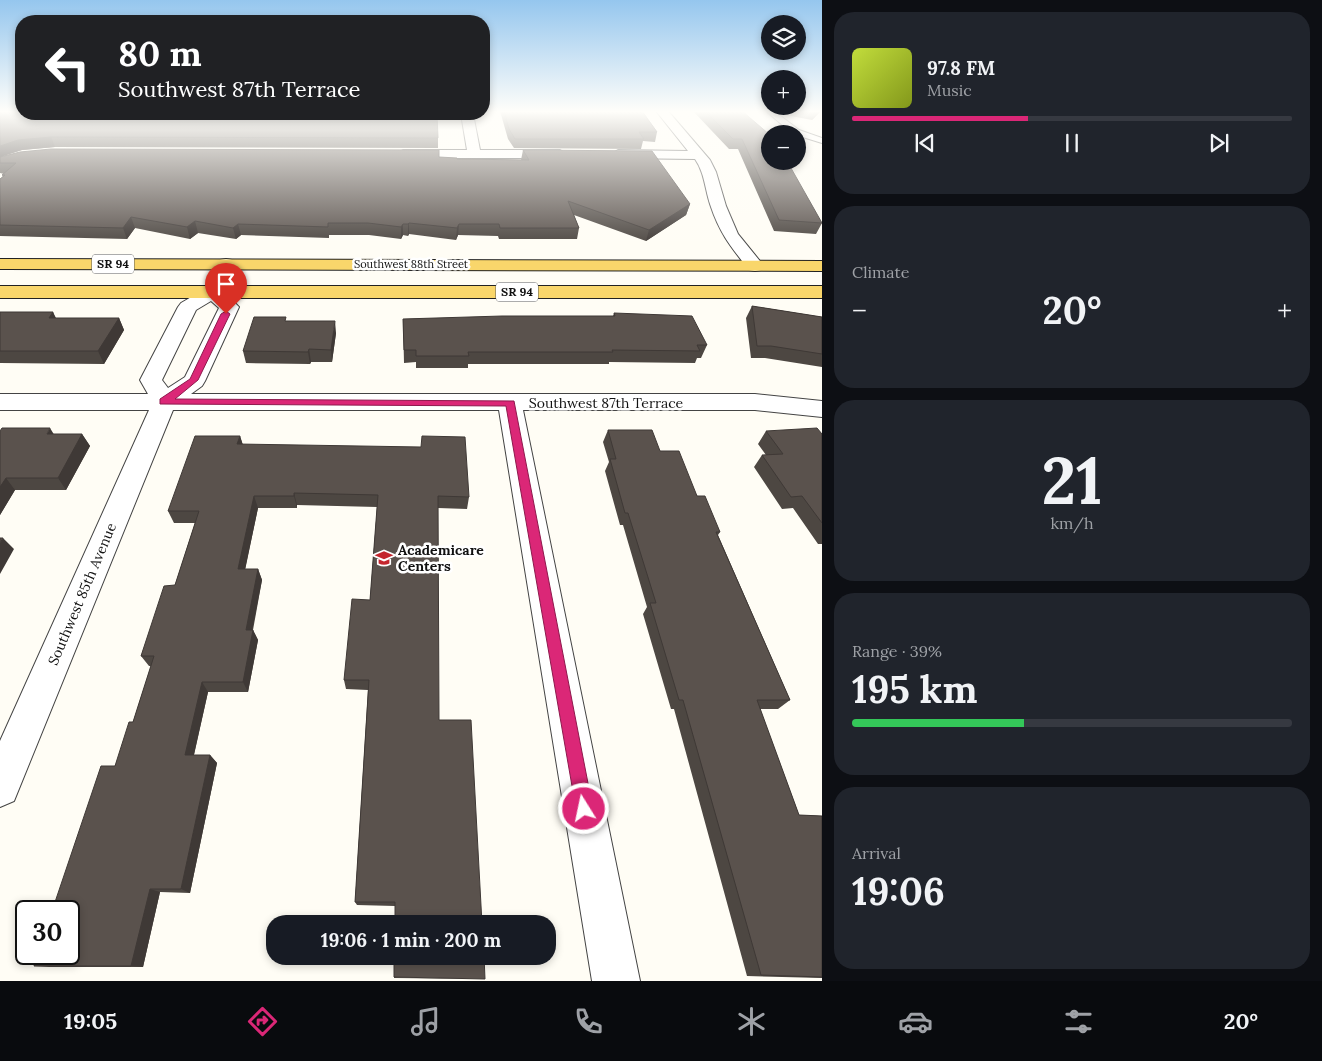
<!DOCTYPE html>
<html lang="en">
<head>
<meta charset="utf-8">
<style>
	:root { --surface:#171b24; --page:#20242c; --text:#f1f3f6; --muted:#9ea1a6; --line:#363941; --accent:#db2777 }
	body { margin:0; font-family:Lora,serif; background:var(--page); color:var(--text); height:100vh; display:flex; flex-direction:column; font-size:19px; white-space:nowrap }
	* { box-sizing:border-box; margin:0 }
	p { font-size:16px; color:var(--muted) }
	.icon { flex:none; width:28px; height:28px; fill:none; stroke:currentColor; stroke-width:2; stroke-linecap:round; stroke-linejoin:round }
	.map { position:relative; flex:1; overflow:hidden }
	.side { display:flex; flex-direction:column; gap:12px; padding:12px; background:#0d0f14; width:500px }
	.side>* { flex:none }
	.banner { position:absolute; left:15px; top:15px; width:475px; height:105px; border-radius:20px; box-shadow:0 2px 8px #0003; background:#202124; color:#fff; overflow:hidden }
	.fabs { position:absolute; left:761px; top:15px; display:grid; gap:10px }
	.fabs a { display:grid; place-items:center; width:45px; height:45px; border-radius:50%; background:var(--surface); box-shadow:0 2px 8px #0003; font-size:25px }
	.speed { position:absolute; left:15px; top:900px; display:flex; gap:10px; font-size:25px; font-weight:700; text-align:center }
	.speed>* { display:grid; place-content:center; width:65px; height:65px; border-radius:50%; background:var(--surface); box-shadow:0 2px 8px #0003; line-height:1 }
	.speed .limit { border:2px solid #111; border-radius:8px; background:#fff; color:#111 }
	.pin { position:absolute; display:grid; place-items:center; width:42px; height:42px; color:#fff; margin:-51px -21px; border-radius:50% 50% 50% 0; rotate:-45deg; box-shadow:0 0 5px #0007 }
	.pin .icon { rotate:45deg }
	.me { position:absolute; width:55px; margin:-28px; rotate:350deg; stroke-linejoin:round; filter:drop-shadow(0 0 4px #0008) }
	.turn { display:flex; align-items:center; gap:18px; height:105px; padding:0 20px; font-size:22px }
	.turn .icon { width:65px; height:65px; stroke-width:2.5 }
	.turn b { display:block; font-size:35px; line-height:42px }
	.big { font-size:38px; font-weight:700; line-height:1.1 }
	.side .widget { flex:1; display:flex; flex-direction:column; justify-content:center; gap:8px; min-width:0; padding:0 18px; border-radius:20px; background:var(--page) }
	.side .dial { align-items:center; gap:0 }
	.dial b { font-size:65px; line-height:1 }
	.song { display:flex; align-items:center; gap:15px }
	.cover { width:60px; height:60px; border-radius:8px; background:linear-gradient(135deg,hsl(70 70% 55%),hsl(70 70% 35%)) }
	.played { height:5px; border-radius:2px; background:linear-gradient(90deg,var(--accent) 40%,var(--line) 40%) }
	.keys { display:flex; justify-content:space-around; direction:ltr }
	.heat { display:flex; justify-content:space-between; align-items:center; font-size:28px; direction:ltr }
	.charge { height:8px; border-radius:4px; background:linear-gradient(90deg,#34c759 39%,var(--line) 0) }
	.trip { position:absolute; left:266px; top:915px; width:290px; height:50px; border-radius:20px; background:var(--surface); box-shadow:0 2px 8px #0003; font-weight:700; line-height:50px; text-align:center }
	.menu { display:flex; height:80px; justify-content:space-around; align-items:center; background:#090b0e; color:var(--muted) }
	.menu .icon { width:35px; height:35px }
	.menu .selected { color:var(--accent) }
	.menu b { font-size:22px; color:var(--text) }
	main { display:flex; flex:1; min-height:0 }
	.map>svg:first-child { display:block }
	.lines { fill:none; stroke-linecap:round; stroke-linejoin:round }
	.service-casing { stroke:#444; stroke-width:2 }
	.minor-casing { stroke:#444; stroke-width:2 }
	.primary-casing { stroke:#222; stroke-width:2 }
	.service { fill:#fff; fill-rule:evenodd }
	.minor { fill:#fff; fill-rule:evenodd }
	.primary { fill:#f9d66b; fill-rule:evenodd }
	.wall { fill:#4d4742 }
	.shaded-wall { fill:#3f3936 }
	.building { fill:#5a524d; stroke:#3f3936 }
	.route { fill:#db2777; stroke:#8e194d }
	.labels { text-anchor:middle; stroke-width:5; stroke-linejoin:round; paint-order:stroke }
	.far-street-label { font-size:11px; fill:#111; stroke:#fff }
	.shield { fill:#fff; stroke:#585858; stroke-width:1 }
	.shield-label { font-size:12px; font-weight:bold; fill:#111 }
	.street-label { font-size:14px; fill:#111; stroke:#fff }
	.poi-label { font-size:14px; font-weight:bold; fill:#111; stroke:#fff; text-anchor:start }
</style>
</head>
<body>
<main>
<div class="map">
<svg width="822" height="981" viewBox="0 0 822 981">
	<rect width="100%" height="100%" fill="#fffdf5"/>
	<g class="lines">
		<g class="service-casing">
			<path id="service" d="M766 111H774L799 130 822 138V143L793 134Z"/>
		</g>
		<g class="minor-casing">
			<path id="minor" d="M656 111H668L710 160 716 172 726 206 738 234 764 266 761 270 755 271 749 270C732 248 720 234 711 207 705 191 705 173 695 159L618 158 611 154 618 150 688 151Z
				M461 114H473L480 150H560L567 154 560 158H403L396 154 403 150H467Z
				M226 259 232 260 235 264 223 291 239 307 205 381 202 386 191 394H755L822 401V417L755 410H523L640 981H592L499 410H173L14 801 0 807V741L149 410H0V394H148L140 380 178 307 181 303 205 289 220 260ZM211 301 219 308 185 377 168 388 162 380 196 310Z"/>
		</g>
		<g class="primary-casing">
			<path id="primary" d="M0 259 822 261V271L0 269Z
				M0 286H822V298H0Z"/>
		</g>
		<use href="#service" class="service"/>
		<use href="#minor" class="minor"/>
		<use href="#primary" class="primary"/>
	</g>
	<path class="wall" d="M0 111 438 138V148L55 147 22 150 0 157Z
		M500 111H642L657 132 655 142 643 141 641 149 514 148 508 139Z
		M693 111H742L770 161 822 223 816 234 774 231 738 149H729Z
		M776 111H821L812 120 781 114Z
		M523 150 690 204 686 215 646 241 574 215 579 228 577 239H499L498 236 458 235 456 240 409 234 408 236 403 235 401 239 369 235H329V238L241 235 236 239 198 233 190 239 135 228 127 239 0 236V179L3 177 2 175 4 174 0 173V157H439L457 159 521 160Z
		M752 306 822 317V367L765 358H751L746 318Z
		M0 312H53L55 318H119L124 330 104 364 0 363Z
		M614 313 707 345 701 358H697L695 363 609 362V364H468V368H416V362L404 363 403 319 613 316Z
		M286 321 336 333 332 362H311L310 364 246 363 243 351Z
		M608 430 660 451 697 496 720 532 718 535 790 700 778 709H760L799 815 822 816V978L747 976 674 709H671L643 614 647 607 623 525H620L605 471 609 462 603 442Z
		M0 431 54 434H82L90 446 66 490H15L0 515Z
		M766 431 822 434V544H818L793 508 782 509 754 467 762 455H766L758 444Z
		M240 436 243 445 469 497 467 509 438 508 395 906 357 905 355 902 368 690 346 689 344 680 370 600 377 507 297 505V508H258L245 569H258L262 580 253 630 258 640 248 692H208L194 755H210L217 763 190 893 160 892 143 967H49L34 966 133 722 151 666H149L141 656 175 585 195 523H174L168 511Z
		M394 977 485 979 394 978Z"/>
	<path class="shaded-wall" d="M816 111H821L812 120Z
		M51 137 55 147 22 150 0 157V146L18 140Z
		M690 204 686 215 646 241 649 230Z
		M131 217 135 228 127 239 123 228Z
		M195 221 198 233 190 239 187 227Z
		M409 223V234L408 236V224Z
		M238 224 241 235 236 239 233 228Z
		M403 224V235L401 239V227Z
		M459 224 458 235 456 240 457 228Z
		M53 312 59 324 49 318Z
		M119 318 124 330 104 364 98 351Z
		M335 321 336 333 332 362 331 350Z
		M309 349 311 362 310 364 308 352Z
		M50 428 58 441 47 434Z
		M82 434 90 446 66 490 58 478Z
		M240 436 244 449 237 444Z
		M6 478 15 490 0 515V487Z
		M294 493 297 505V508L294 496Z
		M254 496 258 508 243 580 238 569Z
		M3 538 14 549 0 574V543Z
		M258 569 262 580 250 641 246 630Z
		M253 630 258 640 248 692 243 682Z
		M202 682 208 692 192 763 185 755Z
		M210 755 217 763 190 893 181 889Z
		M150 889 160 892 143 967 131 966Z"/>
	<path class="building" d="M0 111H21V114H437L438 138 51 137 18 140 0 146Z
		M504 111H642L657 132H639L644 139H515L509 129Z
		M705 111H742L770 135V161H787L822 223 779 220 742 139H733Z
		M51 149 439 150V157L457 158V159L529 160 523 150 652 151 690 204 649 230 568 201 579 228H500L499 224H459L457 228 409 223 408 224H403L401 227 368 223H328V227L238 224 233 228 195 221 187 227 131 217 123 228 0 225V179L5 175H2L16 163H0V157L20 152Z
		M752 306 822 317V354L771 346H757Z
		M0 312H53L49 318H119L98 351H0Z
		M614 313 692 316 707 345H697L700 351 612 350 613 352H468L469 356H416V350H404L403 319 502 316H615Z
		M254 317H286L285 321H335L331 350 309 349 308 352 243 351Z
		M2 428H50L47 434H82L58 478H6L0 487V431Z
		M817 428 822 434V523L802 496 791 497 762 455 783 454 766 431Z
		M608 430H652L660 451H679L697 496H705L720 532H716L790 700H757L799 815 822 816V977L761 975 683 700H679L650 603H656L628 513H625L610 459H616Z
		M195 436H240L237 444 421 447 422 436 465 437 469 497 438 496 439 720H471L482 924H395V902H355L369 680H344L352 599 370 600 378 495 294 493V496H254L238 569H258L246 630H253L243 682H202L185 755H210L181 889H150L131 966H34L38 954H69V911H52L101 766H115L129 722H133L154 656H141L164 586 175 585 199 511H168Z
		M0 538H3L0 543Z
		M394 956H484L485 979 394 977Z"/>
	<linearGradient id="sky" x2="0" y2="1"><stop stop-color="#95c6ee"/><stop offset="0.45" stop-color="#fffefa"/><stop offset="1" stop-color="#fffefa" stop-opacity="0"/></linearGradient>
	<rect width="822" height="248" fill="url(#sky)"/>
	<path class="route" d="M226 311 230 314 198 380 175 399 514 401 593 809 590 815 584 818 579 815 576 809 506 406 160 404V399L190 379 221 314Z"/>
	<defs>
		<g id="school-bare" transform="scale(1.35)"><path d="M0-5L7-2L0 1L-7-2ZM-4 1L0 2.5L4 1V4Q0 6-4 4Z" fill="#c4262e" stroke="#fff" stroke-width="2.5" paint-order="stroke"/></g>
	</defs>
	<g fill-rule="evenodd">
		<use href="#school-bare" x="384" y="558"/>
	</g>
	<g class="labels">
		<g class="far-street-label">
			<text x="411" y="268">Southwest 88th Street</text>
		</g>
		<g class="shield">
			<rect x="92" y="254.5" width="42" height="19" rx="4"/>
			<rect x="496" y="282.5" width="42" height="19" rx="4"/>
		</g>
		<g class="shield-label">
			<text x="113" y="268">SR 94</text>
			<text x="517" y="296">SR 94</text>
		</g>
		<g class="street-label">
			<text x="606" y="408">Southwest 87th Terrace</text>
			<text transform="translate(82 594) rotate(-67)" y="5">Southwest 85th Avenue</text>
		</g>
		<g class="poi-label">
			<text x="398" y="555">Academicare<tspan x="398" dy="16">Centers</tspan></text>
		</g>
	</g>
</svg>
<div class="fabs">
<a><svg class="icon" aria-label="layers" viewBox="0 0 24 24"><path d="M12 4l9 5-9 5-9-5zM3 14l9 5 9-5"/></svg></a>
<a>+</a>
<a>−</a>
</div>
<div class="speed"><div class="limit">30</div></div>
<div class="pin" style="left:226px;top:314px;background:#d93025"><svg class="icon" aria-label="arrive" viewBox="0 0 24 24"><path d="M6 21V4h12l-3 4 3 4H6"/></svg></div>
<svg class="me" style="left:584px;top:809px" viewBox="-20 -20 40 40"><circle r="17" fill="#db2777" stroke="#fff" stroke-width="3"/><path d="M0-11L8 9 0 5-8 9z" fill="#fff"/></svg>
<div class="trip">19:06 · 1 min · 200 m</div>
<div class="banner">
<div class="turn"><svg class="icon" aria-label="left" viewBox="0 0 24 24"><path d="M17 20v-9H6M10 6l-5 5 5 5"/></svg><div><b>80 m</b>Southwest 87th Terrace</div></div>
</div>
</div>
<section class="side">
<div class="widget">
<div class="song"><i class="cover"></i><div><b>97.8 FM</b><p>Music</p></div></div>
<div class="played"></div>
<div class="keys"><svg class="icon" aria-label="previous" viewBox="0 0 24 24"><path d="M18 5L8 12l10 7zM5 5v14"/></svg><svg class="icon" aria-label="pause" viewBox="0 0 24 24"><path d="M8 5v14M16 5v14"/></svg><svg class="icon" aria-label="next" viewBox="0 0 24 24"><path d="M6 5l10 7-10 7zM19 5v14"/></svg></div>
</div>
<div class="widget"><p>Climate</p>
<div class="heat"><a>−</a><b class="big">20°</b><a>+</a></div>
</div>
<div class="widget dial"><b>21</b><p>km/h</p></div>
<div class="widget"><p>Range · 39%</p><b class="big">195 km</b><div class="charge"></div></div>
<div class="widget"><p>Arrival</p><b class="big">19:06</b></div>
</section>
</main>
<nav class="menu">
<b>19:05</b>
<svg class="icon selected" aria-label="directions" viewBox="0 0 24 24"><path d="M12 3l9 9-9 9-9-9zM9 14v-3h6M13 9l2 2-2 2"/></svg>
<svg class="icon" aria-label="music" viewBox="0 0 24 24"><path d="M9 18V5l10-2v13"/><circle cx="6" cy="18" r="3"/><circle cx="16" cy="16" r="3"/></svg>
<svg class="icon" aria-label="phone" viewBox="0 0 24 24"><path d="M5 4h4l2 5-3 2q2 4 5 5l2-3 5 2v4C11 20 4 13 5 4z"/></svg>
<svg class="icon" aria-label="climate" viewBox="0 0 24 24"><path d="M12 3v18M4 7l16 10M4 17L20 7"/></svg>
<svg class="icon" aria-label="car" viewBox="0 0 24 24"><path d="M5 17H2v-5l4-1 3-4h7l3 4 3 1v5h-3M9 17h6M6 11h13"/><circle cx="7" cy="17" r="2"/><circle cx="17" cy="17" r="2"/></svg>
<svg class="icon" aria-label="filters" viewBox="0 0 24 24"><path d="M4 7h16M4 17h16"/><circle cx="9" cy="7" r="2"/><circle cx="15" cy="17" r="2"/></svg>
<b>20°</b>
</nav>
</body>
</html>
